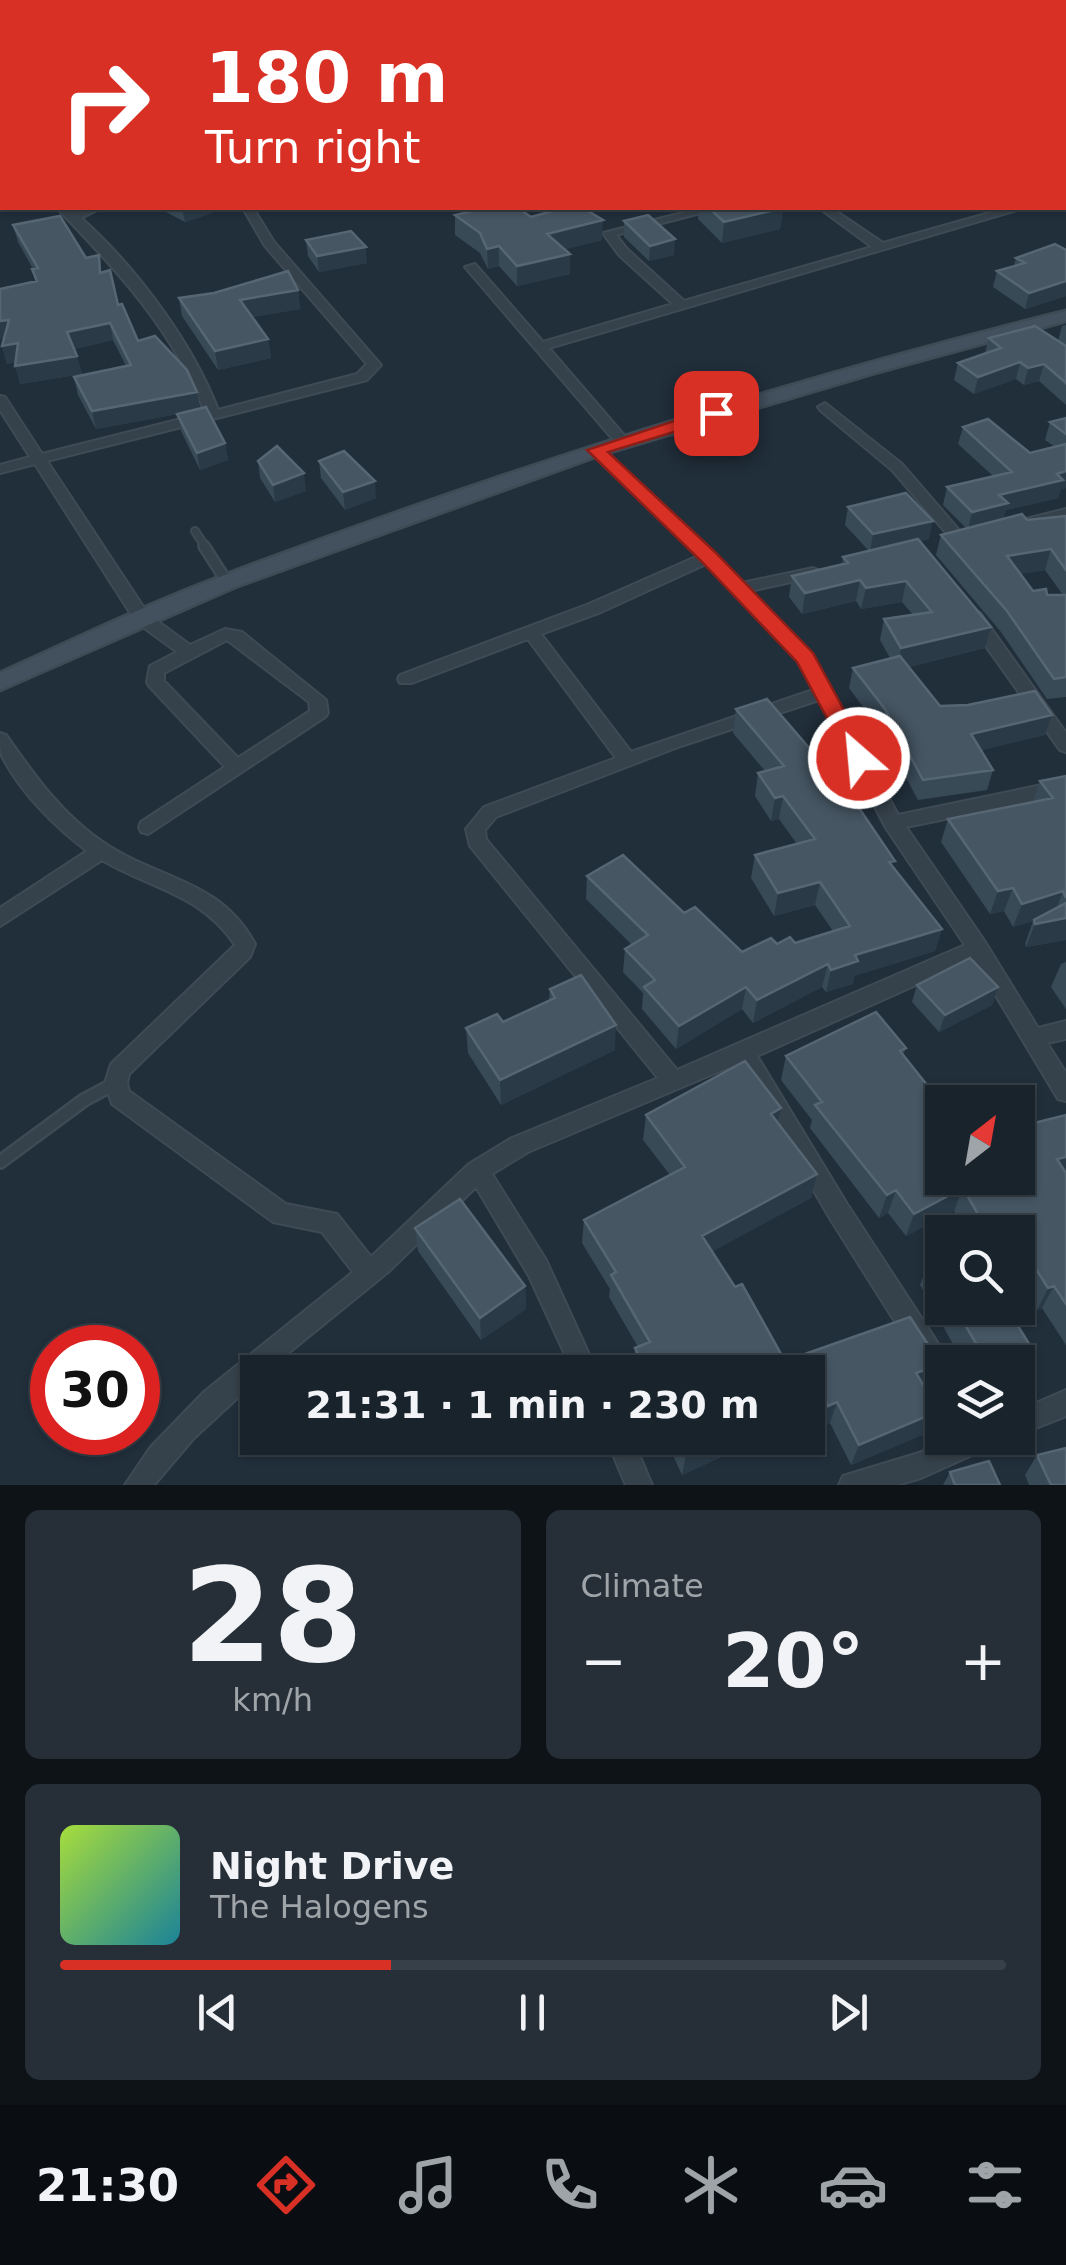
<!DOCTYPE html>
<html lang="en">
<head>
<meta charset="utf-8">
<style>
	:root { --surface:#19232c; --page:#262f38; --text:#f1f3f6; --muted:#9fa4a9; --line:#374048; --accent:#d93025 }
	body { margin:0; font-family:"DejaVu Sans",sans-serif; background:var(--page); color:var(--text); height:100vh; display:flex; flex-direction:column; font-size:38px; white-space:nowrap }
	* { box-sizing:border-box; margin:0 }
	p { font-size:32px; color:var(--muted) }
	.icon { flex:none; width:55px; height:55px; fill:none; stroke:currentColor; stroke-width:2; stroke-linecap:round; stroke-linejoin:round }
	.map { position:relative; height:1485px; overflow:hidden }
	.details { display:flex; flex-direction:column; gap:25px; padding:25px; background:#0e1318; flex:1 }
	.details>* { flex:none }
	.guide { position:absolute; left:0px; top:0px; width:1068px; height:210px; box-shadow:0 2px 8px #0004,0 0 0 2px var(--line); background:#d93025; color:#fff; overflow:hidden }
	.needle { width:65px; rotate:31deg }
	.tools { position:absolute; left:925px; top:1085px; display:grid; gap:20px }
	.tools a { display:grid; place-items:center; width:110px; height:110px; border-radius:0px; background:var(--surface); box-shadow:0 2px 8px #0004,0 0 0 2px var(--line); font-size:50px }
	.speed { position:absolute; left:30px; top:1325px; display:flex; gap:20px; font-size:50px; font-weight:700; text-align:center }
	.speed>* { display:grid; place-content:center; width:130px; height:130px; border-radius:50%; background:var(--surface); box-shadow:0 2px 8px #0004,0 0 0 2px var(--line); line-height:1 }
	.speed .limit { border:15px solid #d22; background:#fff; color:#111 }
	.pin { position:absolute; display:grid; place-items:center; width:85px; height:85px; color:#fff; margin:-42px; border-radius:20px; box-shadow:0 5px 15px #0006 }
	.me { position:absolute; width:110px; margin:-55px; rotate:333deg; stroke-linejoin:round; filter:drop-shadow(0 0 8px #0008) }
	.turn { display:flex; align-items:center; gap:35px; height:210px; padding:0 40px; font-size:45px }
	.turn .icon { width:130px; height:130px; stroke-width:2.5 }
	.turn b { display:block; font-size:70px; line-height:85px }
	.big { font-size:75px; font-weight:600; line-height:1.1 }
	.details .tile { flex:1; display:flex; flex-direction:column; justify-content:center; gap:15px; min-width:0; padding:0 35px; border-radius:15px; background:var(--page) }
	.details .dial { align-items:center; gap:0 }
	.dial b { font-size:130px; line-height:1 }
	.song { display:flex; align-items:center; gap:30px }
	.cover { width:120px; height:120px; border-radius:15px; background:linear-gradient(135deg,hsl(80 70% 55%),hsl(190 70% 35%)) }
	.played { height:10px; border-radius:5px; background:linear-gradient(90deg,var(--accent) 35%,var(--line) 35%) }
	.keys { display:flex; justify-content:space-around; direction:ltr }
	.heat { display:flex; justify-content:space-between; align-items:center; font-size:55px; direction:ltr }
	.details .tiles { flex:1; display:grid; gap:25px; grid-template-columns:1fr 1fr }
	.tile:last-child { grid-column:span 2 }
	.trip { position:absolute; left:240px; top:1355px; width:585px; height:100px; border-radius:0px; background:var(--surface); box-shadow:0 2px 8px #0004,0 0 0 2px var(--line); font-weight:600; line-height:100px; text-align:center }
	.menu { display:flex; height:160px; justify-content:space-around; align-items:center; background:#0a0e12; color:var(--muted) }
	.menu .icon { width:70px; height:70px }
	.menu .selected { color:var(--accent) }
	.menu b { font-size:45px; color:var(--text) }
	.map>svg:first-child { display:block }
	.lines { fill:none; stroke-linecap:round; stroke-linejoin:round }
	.lane-far3-casing { stroke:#3e4a54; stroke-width:8 }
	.lane-far2-casing { stroke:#3e4a54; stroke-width:10 }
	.lane-far1-casing { stroke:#3e4a54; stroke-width:14 }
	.lane-casing { stroke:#3e4a54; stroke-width:16 }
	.street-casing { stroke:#3e4a54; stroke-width:4 }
	.secondary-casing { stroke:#3e4a54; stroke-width:5 }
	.lane-far3 { stroke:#35414b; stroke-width:5 }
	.lane-far2 { stroke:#35414b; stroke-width:6 }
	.lane-far1 { stroke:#35414b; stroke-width:9 }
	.lane { stroke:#35414b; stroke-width:11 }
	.street { fill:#35414b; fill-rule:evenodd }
	.secondary { fill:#43515e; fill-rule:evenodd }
	.wall { fill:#394a57; fill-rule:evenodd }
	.shaded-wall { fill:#2a3a47 }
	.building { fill:#465663; stroke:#566673; stroke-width:2.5 }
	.route { fill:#d93025; stroke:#8d1f18; stroke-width:2.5 }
</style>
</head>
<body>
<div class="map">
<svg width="1066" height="1485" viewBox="0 0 1066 1485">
	<rect width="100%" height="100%" fill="#212f3b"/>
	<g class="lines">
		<g class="lane-far3-casing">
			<path id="lane-far3" d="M667 0 700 2"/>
		</g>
		<g class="lane-far2-casing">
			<path id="lane-far2" d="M195 531 206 548"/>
		</g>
		<g class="lane-far1-casing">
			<path id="lane-far1" d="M204 546 227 582"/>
		</g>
		<g class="lane-casing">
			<path id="lane" d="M0 1162 84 1100 114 1084"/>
		</g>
		<g class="street-casing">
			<path id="street" d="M102 0H111L112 2H103Z
				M1065 86H1066V93H1065Z
				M0 158H2V167H0Z
				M1065 202H1066V209L1061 208H1065Z
				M57 208H69L75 212 87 208H101L81 218C135 266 192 342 218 410L357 374 367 364 265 246 243 208H253L274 242 381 365 367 380 47 461 148 614 190 645 225 629 242 632 326 700 328 713 325 717 148 834 141 832 139 827 141 822 225 767 149 686 147 682 150 666 177 652 136 622 35 464 0 473V465L30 457 0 410V396L5 397 42 454 205 413C175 332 116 269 57 208ZM227 640 309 702 310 711 238 758 164 681V673Z
				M702 208H720L616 235 627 249 684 301 872 247 819 208H831L883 243 1007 208H1024L549 348 629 441 627 444H617L465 267 475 264 543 342 673 304 619 255 603 233Z
				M825 403 902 464 964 536 967 539 964 542H954L892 470 820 410 818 407Z
				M596 446 601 447 742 583 813 568 818 570 821 573 818 576 750 591 811 654 898 815 1066 780V794L906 827 985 942 1038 1028 1066 1021V1039L1047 1043 1066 1073V1101L1058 1099 974 959 757 1056 847 1204 950 1362H942V1385L933 1382 831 1220 739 1063 528 1152 492 1174 546 1260 597 1372H573L529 1276 476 1187 388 1272 265 1372H258V1379L194 1438 154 1485H125L150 1448 204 1392 353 1272 322 1232 273 1222 112 1104 105 1083 111 1064 235 945C200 893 151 889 102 860L0 926V908L87 851C55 827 20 792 2 756 0 749 0 741 0 733L6 735C34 775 63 816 104 843 159 880 220 879 255 944L250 957 129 1074 127 1083 129 1091 286 1204 337 1214 371 1257 469 1164 512 1138 658 1078 470 846 466 829 484 807 616 758 528 639 412 683H400L398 679 400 675 589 604 698 556 591 453V447ZM706 564 798 661 813 690 631 752 541 634 601 612ZM819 700 886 828 965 945 677 1070 486 839 485 830 496 817 678 747Z
				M1066 509V517L1023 529 1016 524 1018 521Z
				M974 612 980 613 1066 733V752L1060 750 968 621 966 617Z
				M1066 1390V1416L1018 1435V1411Z
				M606 1438H632L652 1485H626Z
				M953 1438H994L990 1447 921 1478 897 1485H839L843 1476 919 1453Z"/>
		</g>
		<g class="secondary-casing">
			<path id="secondary" d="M1066 311V321L874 373 603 454 235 587 0 690V673C74 640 147 604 222 576 498 472 780 382 1066 311Z"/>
		</g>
		<use href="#lane-far3" class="lane-far3"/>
		<use href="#lane-far2" class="lane-far2"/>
		<use href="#lane-far1" class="lane-far1"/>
		<use href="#lane" class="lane"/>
		<use href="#street" class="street"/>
		<use href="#secondary" class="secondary"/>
	</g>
	<path class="wall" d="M730 0H959L965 2H736Z
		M158 208H211L212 213 185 222Z
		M699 208H783L780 229 722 243 698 219Z
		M455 215 531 217 602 240 565 249 570 274 517 286 499 266 488 269 480 253 455 235Z
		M624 221 674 255 649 261 624 237Z
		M13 225 86 258 102 272 138 341 199 409 225 443 228 460 200 470 181 431 178 414 96 429 78 395 74 377 126 366 113 340 74 349 82 374 20 384 16 362 7 364 2 346 35 281 32 269H33L18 242Z
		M306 240 367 263 319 272 308 256Z
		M1066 250V296L1025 309 993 287 997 271 1014 266 1016 258Z
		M298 290 300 309 252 317 268 339 271 358 218 370 182 316 179 298Z
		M1066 325V405L1039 381 1024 385 1016 379 974 394 954 380 958 363 985 353 989 338 1058 341 1062 326Z
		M1066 418V488L1061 489 1058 498 1006 510 1003 519 1027 520 1066 516V697L1047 699 1001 632 936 555 941 535 966 528 943 505 947 487 993 476 958 444 963 427 1030 453 1055 447 1045 440 1050 422ZM1045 570 1063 595H1047L1033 591 1020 574Z
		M258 461 306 491 275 502 260 478Z
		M319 461 376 498 345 510 321 478Z
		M848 507 929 539 919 541 991 627 985 648 909 667 940 706 1052 715 1045 735 981 750 993 770 987 790 918 800 880 730 849 688 853 668 890 658 880 640 884 619 913 615 902 602 861 609 856 601 802 614 789 597 792 576 842 565 843 557 869 551 845 525Z
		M736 709 817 757 847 778 845 788 893 867 942 929 935 951 854 976 853 984 826 992 822 987 753 1023 742 1009 676 1049 642 1009 643 993 623 972 625 949 632 945 586 899 587 876 684 913 742 952 777 944 795 943 833 931 815 905 774 916 751 878 755 855 797 844 779 819 771 821 755 796 758 773 765 771 733 733Z
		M1066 776V940L1026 947 1025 944 1033 921 1013 927 1004 911 990 914 941 842 948 819 1033 802 1040 781Z
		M1066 962V1009L1051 987 1061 964Z
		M917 985 998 987 992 1005 939 1032 912 1002Z
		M550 989 615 1050 501 1105 468 1053 466 1028 503 1022 549 1000Z
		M906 1048 903 1055 942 1178 1066 1115V1345L1042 1308 1037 1310 1018 1279V1232H966L954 1211 906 1236 888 1213 879 1218 810 1128 812 1120 781 1080 786 1056Z
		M646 1115 777 1122 817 1174 811 1198 712 1251 785 1361 931 1385 925 1388 929 1432 851 1465 830 1423 821 1427 810 1404 808 1372H634L633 1370 635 1348 638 1347 609 1297 610 1289 582 1243 584 1220 670 1175 643 1140Z
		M415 1228 525 1286 526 1309 481 1340 418 1251Z
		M942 1257V1308H1007L1019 1369 1018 1362H963L920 1285 929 1262Z
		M665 1438H739L734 1451 682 1475Z
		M1037 1455 1066 1485H1029L1025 1475Z
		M950 1472 1000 1485H943Z"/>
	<path class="shaded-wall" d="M796 0H819L818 2H787Z
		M182 208H211L212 213 185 222Z
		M783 208 780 229 722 243 724 222Z
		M603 220 602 240 547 254V234Z
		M675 239 674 255 649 261 650 246Z
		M499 246V266L488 269 487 249Z
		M366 247 367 263 319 272 317 256Z
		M570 254V274L517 286V266Z
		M1066 281V296L1025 309 1029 293Z
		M298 290 300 309 242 319 240 300Z
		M9 320 14 337 0 339V321Z
		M110 323 113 340 72 349 67 332Z
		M268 339 271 358 218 370 215 351Z
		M18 343 22 361 7 364 2 346Z
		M77 356 82 374 20 384 15 366Z
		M1020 362 1016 379 974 394 978 377Z
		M1044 364 1039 381 1024 385 1028 368Z
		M197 392 200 410 96 429 92 411Z
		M225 443 228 460 200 470 197 453Z
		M1066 471V488L1061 489 1058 498 1006 510 1003 521 968 530 972 512 999 495Z
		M304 473 306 491 275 502 273 485Z
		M375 481 376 498 345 510 343 492Z
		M933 521 929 539 870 552 873 534Z
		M1051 549 1045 570 1002 577 1007 556Z
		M860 580 856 601 802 614 805 593Z
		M906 581 902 602 861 609 866 588Z
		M991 627 985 648 897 670 901 648Z
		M1052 715 1045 735 966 754 971 734Z
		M783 796 779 819 771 821 775 798Z
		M820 882 815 905 774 916 778 893Z
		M1013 888 1004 911 990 914 998 891Z
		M1063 891 1054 915 1013 927 1022 904Z
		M1066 918V940L1026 947 1035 924Z
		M942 929 935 951 854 976 853 984 826 992 831 970 855 955Z
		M828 964 822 987 753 1023 757 1000Z
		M746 987 742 1009 676 1049 679 1026Z
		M998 987 992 1005 939 1032 945 1015Z
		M616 1025 615 1050 501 1105 500 1080Z
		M781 1108 775 1132 771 1114Z
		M1066 1157V1177L1057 1159Z
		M817 1174 811 1198 699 1259 702 1236Z
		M963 1188 954 1211 906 1236 914 1214Z
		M896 1190 888 1213 879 1218 887 1195Z
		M525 1286 526 1309 481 1340 480 1318Z
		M1054 1286 1042 1308 1037 1310 1048 1288Z
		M1031 1347 1019 1369 1018 1370V1362H992Z
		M941 1364 931 1385 907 1394 916 1373Z
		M817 1383 810 1404 808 1405V1387Z
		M837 1402 830 1423 821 1427 828 1406Z
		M939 1411 929 1432 851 1465 859 1445Z
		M724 1438H739L734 1451 682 1475 686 1455Z"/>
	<path class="building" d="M637 0H668L667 2 632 1Z
		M767 0H796L787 2H773Z
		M834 0H959L965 2H840Z
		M1065 27H1066V65H1065Z
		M486 208H518L531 217 563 208H583L603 220 547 234 570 254 517 266 499 246 487 249 480 233 455 215Z
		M709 208H783L724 222Z
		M648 215 675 239 650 246 624 221Z
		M60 216 86 258 99 255 100 273 110 270 118 305 122 304 138 341 155 336 187 370 197 392 92 411 74 377 131 365 110 323 67 332 77 356 15 366 18 343 2 346 9 320 0 321V289L37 281 32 269 38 268 13 225Z
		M351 231 366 247 317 256 306 240Z
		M1055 244 1066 250V281L1029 293 997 271 1025 263 1016 258Z
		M288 271 298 290 240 300 268 339 215 351 179 298 214 293Z
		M1035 326 1066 346V383L1044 364 1028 368 1020 362 978 377 958 363 1001 348 989 338Z
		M206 407 225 443 197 453 177 414Z
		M1066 418V434L1050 422Z
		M988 419 1030 453 1066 444V471L1057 474 1063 480 999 495 1008 503 972 512 947 487 1012 472 963 427Z
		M277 446 304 473 273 485 258 461Z
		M344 451 375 481 343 492 319 461Z
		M906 493 933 521 873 534 848 507Z
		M1022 514 1027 520 1066 516V570L1051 549 1007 556 1033 591 1046 589 1047 595H1066V677L1054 679 1007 611 941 535Z
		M918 539 991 627 901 648 884 619 932 612 906 581 866 588 860 580 805 593 792 576 848 563 843 557Z
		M900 656 940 706 968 705 1035 691 1052 715 971 734 993 770 923 780 885 709 853 668Z
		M767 699 817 757 830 753 847 778 840 780 895 861 889 862 942 929 855 955 858 961 831 970 828 964 757 1000 746 987 679 1026 644 987 655 980 625 949 648 935 587 876 623 855 684 913 695 907 742 952 771 938 777 944 790 937 795 943 850 926 820 882 778 893 755 855 815 839 783 796 775 798 758 773 784 766 736 709Z
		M1066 776V898L1063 891 1022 904 1013 888 998 891 948 819 1053 798 1040 781Z
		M1066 903V918L1035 924 1034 920Z
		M970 958 998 987 945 1015 917 985Z
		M581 975 616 1025 500 1080 466 1028 497 1014 503 1022 555 998 550 989Z
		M876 1012 906 1048 900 1051 942 1104V1178H1018V1127L1066 1115V1157L1057 1159 1066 1173V1304L1054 1286 1048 1288 1019 1242 1018 1243V1232H988L963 1188 914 1214 896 1190 887 1195 815 1105 822 1102 786 1056Z
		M745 1061 781 1108 771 1114 817 1174 702 1236 735 1287 742 1284 785 1361 910 1317 941 1364 916 1373 939 1411 859 1445 837 1402 828 1406 817 1383 808 1387V1372H647L635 1348 650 1342 611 1275 616 1272 584 1220 685 1167 646 1115Z
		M460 1199 525 1286 480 1318 415 1228Z
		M942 1257V1286L929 1262Z
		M955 1308H1007L1031 1347 992 1362H987Z
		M678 1438H724L686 1455Z
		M1066 1448V1485H1051L1037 1455Z
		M989 1461 1000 1485H955L950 1472Z"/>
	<path class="route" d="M716 407 723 409V417L608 452 715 552 813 653 870 758 867 763H851L797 662 701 561 587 450Z"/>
</svg>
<div class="tools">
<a><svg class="needle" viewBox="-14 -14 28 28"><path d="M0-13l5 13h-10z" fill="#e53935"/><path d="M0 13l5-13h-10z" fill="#9fa4a9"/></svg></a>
<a><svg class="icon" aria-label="search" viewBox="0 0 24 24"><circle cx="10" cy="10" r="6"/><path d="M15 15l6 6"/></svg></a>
<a><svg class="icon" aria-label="layers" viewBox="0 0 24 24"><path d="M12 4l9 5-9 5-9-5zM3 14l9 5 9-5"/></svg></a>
</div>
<div class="speed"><div class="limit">30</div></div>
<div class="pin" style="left:716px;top:413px;background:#d93025"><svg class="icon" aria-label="arrive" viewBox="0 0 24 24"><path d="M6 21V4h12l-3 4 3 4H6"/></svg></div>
<svg class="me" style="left:859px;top:758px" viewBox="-20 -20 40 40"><circle r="17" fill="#d93025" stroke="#fff" stroke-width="3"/><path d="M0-11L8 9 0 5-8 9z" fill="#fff"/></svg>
<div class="trip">21:31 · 1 min · 230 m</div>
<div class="guide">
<div class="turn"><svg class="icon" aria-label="right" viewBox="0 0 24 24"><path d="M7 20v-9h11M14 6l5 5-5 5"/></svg><div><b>180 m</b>Turn right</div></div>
</div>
</div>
<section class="details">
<div class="tiles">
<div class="tile dial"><b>28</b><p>km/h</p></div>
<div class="tile"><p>Climate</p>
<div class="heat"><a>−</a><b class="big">20°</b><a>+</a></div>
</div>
<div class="tile">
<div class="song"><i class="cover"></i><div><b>Night Drive</b><p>The Halogens</p></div></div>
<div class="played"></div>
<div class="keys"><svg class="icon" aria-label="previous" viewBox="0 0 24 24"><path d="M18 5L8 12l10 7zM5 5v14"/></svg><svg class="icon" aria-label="pause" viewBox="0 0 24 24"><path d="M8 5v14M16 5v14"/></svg><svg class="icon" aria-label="next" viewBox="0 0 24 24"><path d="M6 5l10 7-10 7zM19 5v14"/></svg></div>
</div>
</div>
</section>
<nav class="menu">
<b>21:30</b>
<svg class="icon selected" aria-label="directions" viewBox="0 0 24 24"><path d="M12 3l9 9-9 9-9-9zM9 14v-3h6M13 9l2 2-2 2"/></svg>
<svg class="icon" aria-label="music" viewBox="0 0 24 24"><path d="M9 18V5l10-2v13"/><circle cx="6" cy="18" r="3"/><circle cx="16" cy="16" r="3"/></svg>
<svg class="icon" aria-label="phone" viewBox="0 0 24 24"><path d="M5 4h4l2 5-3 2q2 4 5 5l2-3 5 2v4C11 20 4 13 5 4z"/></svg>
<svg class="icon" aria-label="climate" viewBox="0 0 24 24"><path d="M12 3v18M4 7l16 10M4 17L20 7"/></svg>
<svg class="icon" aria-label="car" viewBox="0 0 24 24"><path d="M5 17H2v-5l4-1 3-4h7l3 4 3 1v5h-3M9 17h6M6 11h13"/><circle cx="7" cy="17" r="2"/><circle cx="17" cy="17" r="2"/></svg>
<svg class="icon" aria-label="filters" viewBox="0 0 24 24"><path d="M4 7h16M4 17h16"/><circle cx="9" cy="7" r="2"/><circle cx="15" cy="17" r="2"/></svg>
</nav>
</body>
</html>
